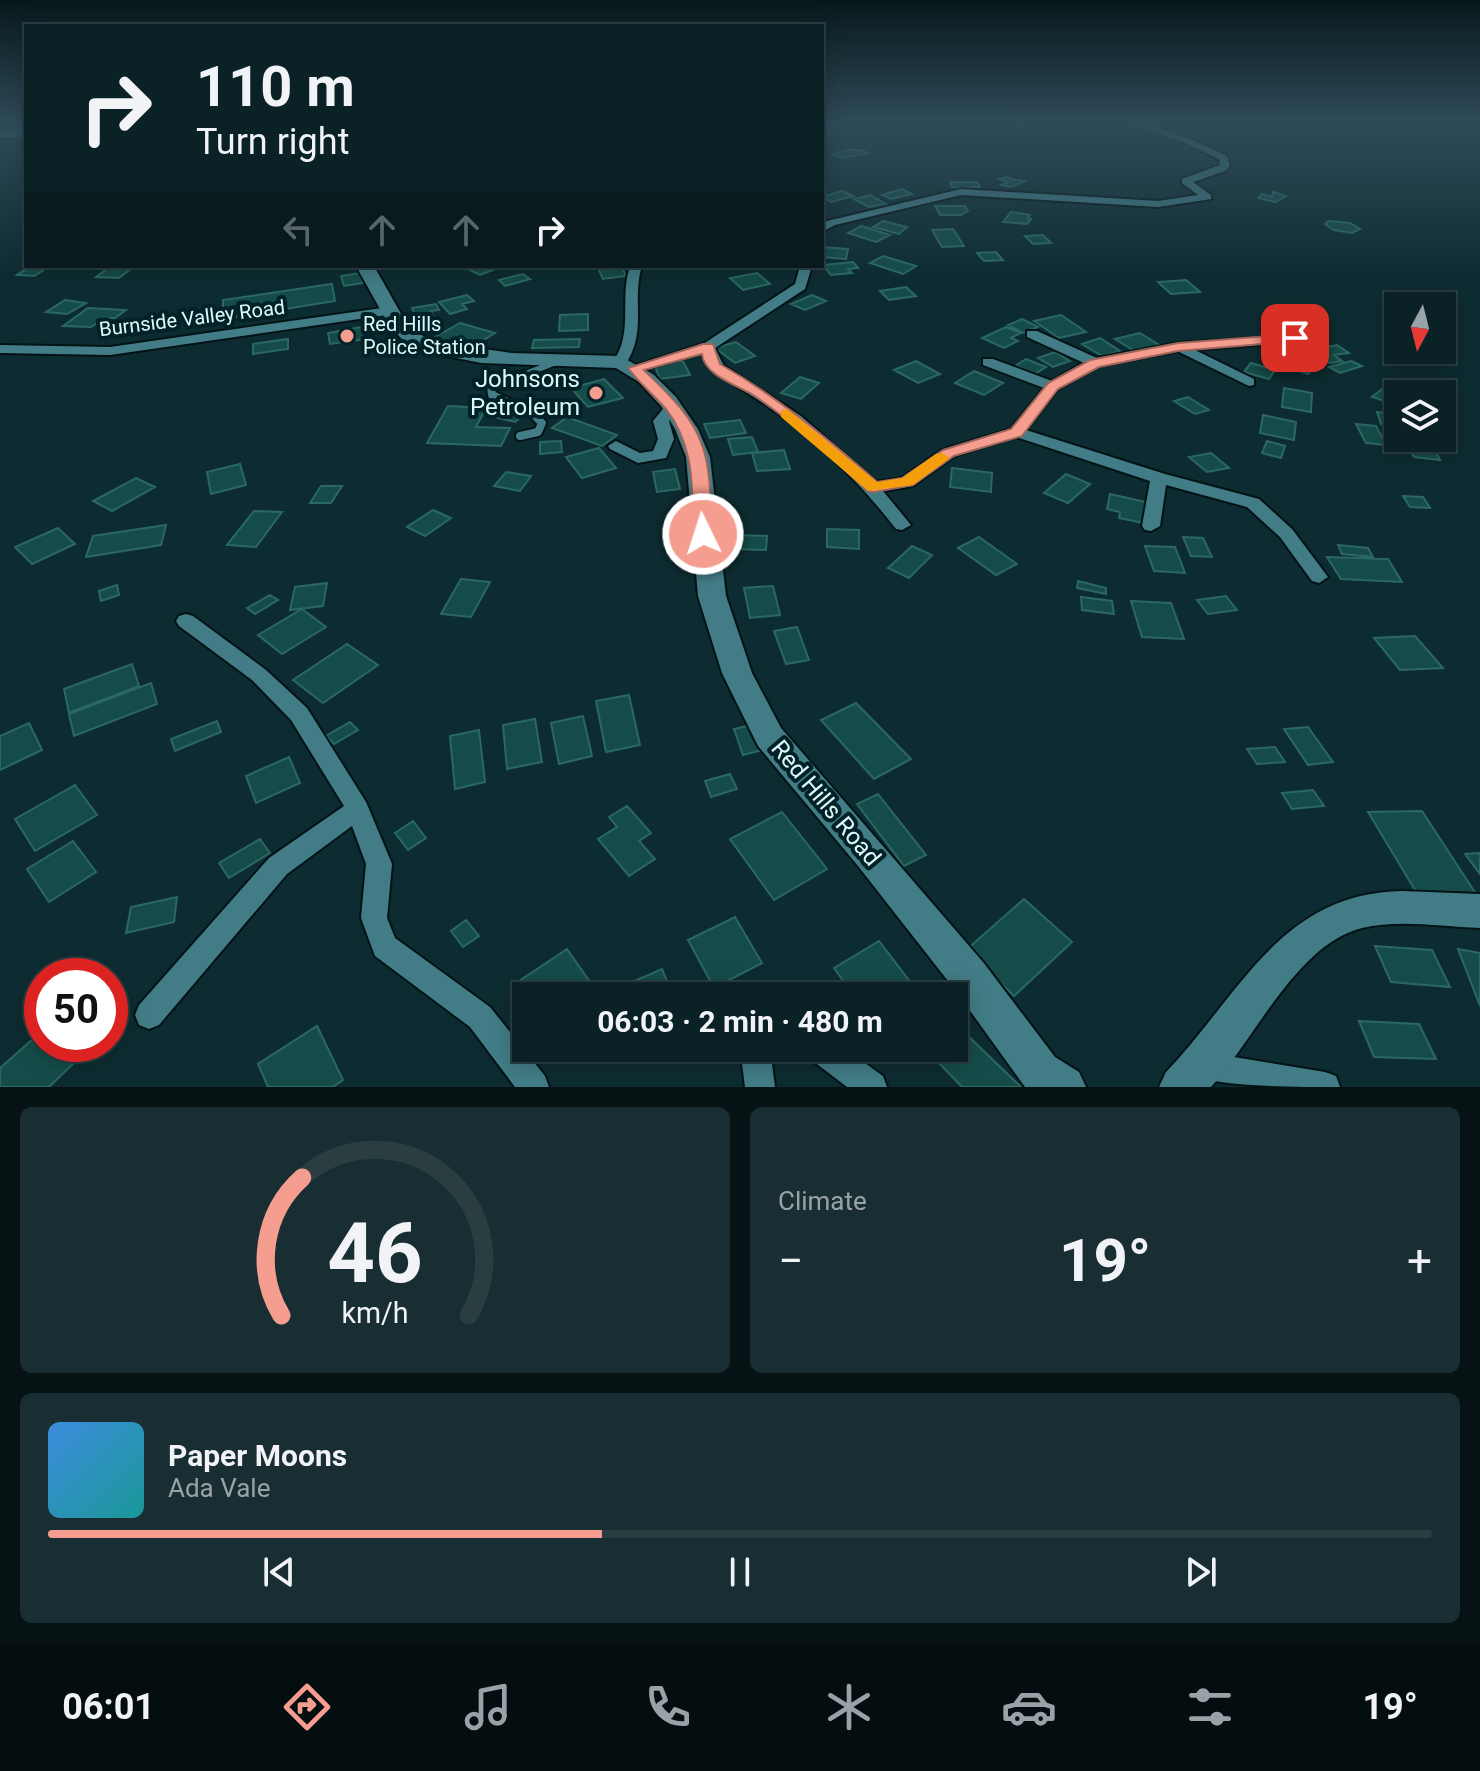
<!DOCTYPE html>
<html lang="en">
<head>
<meta charset="utf-8">
<style>
	:root { --surface:#0a2125; --page:#182e32; --text:#f1f3f6; --muted:#99a3a7; --line:#2a3e42; --accent:#f59d8e }
	body { margin:0; font-family:Roboto,sans-serif; background:var(--page); color:var(--text); height:100vh; display:flex; flex-direction:column; font-size:30px; white-space:nowrap }
	* { box-sizing:border-box; margin:0 }
	p { font-size:26px; color:var(--muted) }
	.icon { flex:none; width:44px; height:44px; fill:none; stroke:currentColor; stroke-width:2; stroke-linecap:round; stroke-linejoin:round }
	.map { position:relative; height:1087px; overflow:hidden }
	.drawer { display:flex; flex-direction:column; gap:20px; padding:20px; background:#061214; flex:1 }
	.drawer>* { flex:none }
	.top-card { position:absolute; left:24px; top:24px; width:800px; height:244px; border-radius:0px; box-shadow:0 4px 20px #0003,0 0 0 2px var(--line); background:#0a2125; color:var(--text); overflow:hidden }
	.needle { width:52px; rotate:187deg }
	.tools { position:absolute; left:1384px; top:292px; display:grid; gap:16px }
	.tools a { display:grid; place-items:center; width:72px; height:72px; border-radius:0px; background:var(--surface); box-shadow:0 4px 20px #0003,0 0 0 2px var(--line); font-size:40px }
	.speed { position:absolute; left:24px; top:958px; display:flex; gap:16px; font-size:40px; font-weight:700; text-align:center }
	.speed>* { display:grid; place-content:center; width:104px; height:104px; border-radius:50%; background:var(--surface); box-shadow:0 4px 20px #0003,0 0 0 2px var(--line); line-height:1 }
	.speed .limit { border:12px solid #d22; background:#fff; color:#111 }
	.pin { position:absolute; display:grid; place-items:center; width:68px; height:68px; color:#fff; margin:-34px; border-radius:16px; box-shadow:0 4px 12px #0006 }
	.me { position:absolute; width:88px; margin:-44px; rotate:356deg; stroke-linejoin:round; filter:drop-shadow(0 0 6px #0008) }
	.turn { display:flex; align-items:center; gap:28px; height:168px; padding:0 40px; font-size:36px }
	.turn .icon { width:104px; height:104px; stroke-width:2.5 }
	.turn b { display:block; font-size:56px; line-height:68px }
	.lanes { display:flex; align-items:center; height:76px; padding:0 40px; background:#0003; justify-content:center; gap:40px; direction:ltr }
	.lanes .off { opacity:.35 }
	.big { font-size:60px; font-weight:700; line-height:1.1 }
	.drawer .widget { flex:1; display:flex; flex-direction:column; justify-content:center; gap:12px; min-width:0; padding:0 28px; border-radius:12px; background:var(--page) }
	.drawer .dial { align-items:center; gap:0 }
	.dial svg { height:208px; overflow:visible; fill:none; stroke:var(--line); stroke-width:7; stroke-linecap:round; text-anchor:middle }
	.dial text { fill:var(--text); stroke:none }
	.song { display:flex; align-items:center; gap:24px }
	.cover { width:96px; height:96px; border-radius:12px; background:linear-gradient(135deg,hsl(210 70% 55%),hsl(180 70% 35%)) }
	.played { height:8px; border-radius:4px; background:linear-gradient(90deg,var(--accent) 40%,var(--line) 40%) }
	.keys { display:flex; justify-content:space-around; direction:ltr }
	.heat { display:flex; justify-content:space-between; align-items:center; font-size:44px; direction:ltr }
	.drawer .tiles { flex:1; display:grid; gap:20px; grid-template-columns:1fr 1fr }
	.widget:last-child { grid-column:span 2 }
	.trip { position:absolute; left:512px; top:982px; width:456px; height:80px; border-radius:0px; background:var(--surface); box-shadow:0 4px 20px #0003,0 0 0 2px var(--line); font-weight:700; line-height:80px; text-align:center }
	.tabs { display:flex; height:128px; justify-content:space-around; align-items:center; background:#040d0f; color:var(--muted) }
	.tabs .icon { width:56px; height:56px }
	.tabs .on { color:var(--accent) }
	.tabs b { font-size:36px; color:var(--text) }
	.map>svg:first-child { display:block }
	.building { fill:#154c49; stroke:#2b6864; stroke-width:2 }
	.lines { fill:none; stroke-linecap:round; stroke-linejoin:round }
	.service-far1-casing { stroke:#031316; stroke-width:9 }
	.service-casing { stroke:#031316; stroke-width:12 }
	.minor-casing { stroke:#031316; stroke-width:4 }
	.secondary-casing { stroke:#031316; stroke-width:4 }
	.service-far1 { stroke:#427c86; stroke-width:6 }
	.service { stroke:#427c86; stroke-width:8 }
	.minor { fill:#427c86; fill-rule:evenodd }
	.secondary { fill:#427c86; fill-rule:evenodd }
	.route { fill:#f59d8e; stroke:#9f665c; stroke-width:2 }
	.slow { fill:#f59e0b }
	.poi-dot { fill:#f59d8e; stroke:#032227; stroke-width:3 }
	.labels { text-anchor:middle; stroke-width:8; stroke-linejoin:round; paint-order:stroke }
	.far-street-label { font-size:20px; fill:#dcf9fe; stroke:#032227 }
	.far-poi-label { font-size:20px; fill:#dcf9fe; stroke:#032227; text-anchor:start }
	.poi-label { font-size:24px; fill:#dcf9fe; stroke:#032227; text-anchor:end }
	.street-label { font-size:24px; fill:#dcf9fe; stroke:#032227 }
</style>
</head>
<body>
<div class="map">
<svg width="1480" height="1087" viewBox="0 0 1480 1087">
	<rect width="100%" height="100%" fill="#0d2c31"/>
	<path class="building" d="M845 150H860L870 153 842 158 832 155Z
		M1006 177 1015 180 1026 181 1010 187 1001 185 1008 182 999 179Z
		M950 182H977L980 187 959 188 952 187Z
		M902 189 912 194 891 199 882 195Z
		M842 191 853 196 831 202 822 197Z
		M1273 192 1286 196 1276 202 1258 198 1262 194 1272 197Z
		M870 195 886 204 869 207 854 199Z
		M935 206H965L968 211 961 215H940Z
		M1011 212 1030 215 1028 218 1031 219 1027 224 1003 222Z
		M883 221 907 227 899 234 873 227Z
		M1329 221 1350 223 1360 229 1352 233 1334 230 1325 224Z
		M861 226 890 235 876 242 848 233Z
		M953 229 964 246 942 247 932 230Z
		M1043 235 1051 243 1033 244 1025 236Z
		M822 247 848 249 846 259 822 257Z
		M996 252 1003 260 984 261 977 253Z
		M883 256 916 266 903 274 870 263Z
		M853 262 858 268 848 269 852 273 831 275 823 265Z
		M31 266H50L34 276 17 275Z
		M111 266H135L119 278 96 277Z
		M466 266H503L480 275 464 267Z
		M597 266H621L626 276 603 279Z
		M359 273 363 283 344 286 341 276Z
		M757 273 770 284 743 290 730 278Z
		M523 274 530 279 505 286 499 280Z
		M1186 280 1200 292 1171 294 1158 282Z
		M332 284 335 301 223 319V300Z
		M906 287 916 296 889 300 880 291Z
		M467 295 474 301 462 304 467 309 450 314 439 302Z
		M812 295 826 301 805 310 791 304Z
		M65 300 86 303 67 314 46 312Z
		M436 304 439 310 431 311 434 317 417 320 412 308Z
		M88 308 126 310 115 318H105L91 327 63 326Z
		M588 314V330L559 331 560 315Z
		M1061 315 1086 332 1059 338 1034 321Z
		M1022 319 1038 327 1023 333 1008 325Z
		M460 323 495 333 465 351 430 340Z
		M373 325 374 330 364 332 366 339 330 344 328 333Z
		M1006 327 1021 333 1011 338 1018 341 1004 348 982 338Z
		M1140 333 1161 346 1136 352 1115 339Z
		M1100 338 1120 351 1102 356 1082 344Z
		M288 339V349L253 354V344Z
		M580 339 579 347 532 348 534 340Z
		M736 342 755 356 735 363 715 348Z
		M1337 345 1349 353 1334 355 1342 361 1330 363 1305 351Z
		M1434 350 1447 359 1430 360 1418 352Z
		M1055 352 1070 361 1053 367 1038 358Z
		M1298 356 1318 364 1308 374 1280 364Z
		M1026 359 1046 367 1035 374 1015 366Z
		M683 361 690 375 660 379 654 364Z
		M916 361 940 374 918 383 894 370Z
		M1351 361 1362 366 1340 373 1329 367Z
		M1251 363 1275 370 1269 379 1244 372Z
		M974 371 1003 383 984 395 955 383Z
		M800 377 819 383 801 399 781 393Z
		M604 379 623 398 588 407 571 388Z
		M1284 388 1312 393 1311 412 1282 407Z
		M1382 389 1399 394 1398 400 1390 403 1372 397Z
		M1188 397 1209 410 1195 414 1174 401Z
		M448 406 486 408 476 427 510 428 501 446 427 443Z
		M493 408 523 415 515 422 486 415Z
		M1377 412 1398 415V427L1381 424Z
		M1263 415 1296 422 1294 440 1260 433Z
		M567 417 617 435 602 446 552 428Z
		M740 420 746 433 710 438 704 424Z
		M1356 424 1376 426 1386 445 1366 443Z
		M752 437 758 452 733 455 728 439Z
		M1417 438H1429L1440 460 1414 457 1403 440 1420 442Z
		M561 441 562 452 540 454V442Z
		M1267 441 1285 446 1281 458 1262 453Z
		M599 448 616 468 582 478 566 457Z
		M784 450 790 469 757 471 752 453Z
		M1211 453 1229 468 1207 472 1189 457Z
		M240 464 246 485 211 494 207 472Z
		M952 468 992 473 991 492 950 487Z
		M675 469 680 489 657 492 653 472Z
		M506 472 531 476 520 491 494 486Z
		M1066 474 1090 484 1068 503 1044 493Z
		M136 478 155 487 112 511 93 501Z
		M321 486H342L331 503H310Z
		M1110 494 1146 502 1143 523 1119 518 1120 512 1107 509Z
		M1403 496 1423 497 1430 508 1410 507Z
		M433 510 451 518 425 536 407 527Z
		M254 511 282 512 256 547 227 545Z
		M166 525 161 545 86 557 93 536Z
		M58 528 75 544 32 564 15 547Z
		M827 529 859 530V549L827 547Z
		M739 535 767 536 766 550 738 549Z
		M979 537 1017 564 996 575 958 548Z
		M1183 537 1203 538 1212 557 1191 556Z
		M1338 545 1368 548 1373 557 1342 554Z
		M912 546 932 555 909 578 888 568Z
		M1145 546 1175 547 1185 573 1154 571Z
		M1327 557 1388 559 1402 582 1341 579Z
		M461 579 490 582 471 617 441 614Z
		M1078 581 1106 588V594L1077 588Z
		M327 583 323 606 290 610 295 587Z
		M117 585 119 595 101 601 99 591Z
		M773 586 780 615 750 618 744 588Z
		M270 595 278 600 255 614 247 608Z
		M1226 596 1237 610 1208 614 1197 600Z
		M1081 597 1112 601 1114 614 1082 610Z
		M1131 601 1171 603 1184 639 1142 637Z
		M302 609 326 627 282 654 258 635Z
		M797 627 809 660 786 664 774 631Z
		M1415 636 1443 668 1400 670 1374 638Z
		M347 644 378 665 323 703 293 680Z
		M132 664 139 686 69 713 64 689Z
		M151 683 157 704 74 736 69 714Z
		M629 695 640 745 606 752 596 701Z
		M856 703 911 759 874 779 821 720Z
		M583 716 592 756 559 764 551 723Z
		M535 719 542 762 507 769 503 725Z
		M217 721 221 732 175 751 171 739Z
		M350 722 358 730 334 744 326 736Z
		M29 723 42 750 0 770V736Z
		M752 725 762 750 743 755 734 729Z
		M1308 727 1333 762 1308 765 1284 729Z
		M479 730 485 782 455 789 450 736Z
		M1275 747 1285 762 1257 764 1247 749Z
		M289 757 300 783 256 803 246 776Z
		M730 774 737 789 711 797 705 781Z
		M75 785 97 815 35 851 15 819Z
		M1313 790 1324 806 1292 809 1282 793Z
		M878 794 926 855 904 866 857 804Z
		M627 806 651 833 639 841 655 859 629 876 598 839 617 827 609 817Z
		M1422 811 1476 894 1418 895 1368 812Z
		M782 812 827 869 774 900 730 839Z
		M413 821 426 838 408 850 395 833Z
		M260 839 270 853 229 878 219 863Z
		M73 841 96 872 49 902 27 869Z
		M1480 853V874L1465 854Z
		M177 897 174 922 126 933 131 907Z
		M1024 899 1072 942 1014 996 966 950Z
		M735 917 762 963 714 988 688 940Z
		M466 920 479 936 463 947 451 931Z
		M879 941 921 996H854L834 968Z
		M1375 946 1432 950 1450 987 1391 982Z
		M567 949 595 989 585 996H528L519 981Z
		M1458 949 1480 953V1006Z
		M662 969 673 996H613L611 991Z
		M1359 1021 1419 1024 1436 1059 1374 1057Z
		M317 1026 343 1080 333 1087H268L258 1064Z
		M962 1030 1021 1087H962L934 1058 944 1048H954V1038Z
		M42 1031V1044H61L78 1059 49 1087H0V1068Z
		M891 1048H919L900 1061Z"/>
	<g class="lines">
		<g class="service-far1-casing">
			<path id="service-far1" d="M518 377 556 362"/>
		</g>
		<g class="service-casing">
			<path id="service" d="M520 436 538 432 542 423 531 412 492 395 491 387 523 375"/>
		</g>
		<g class="minor-casing">
			<path id="minor" d="M0 124H19L0 128Z
				M1128 124C1162 124 1197 142 1227 156L1230 166 1225 171 1193 182 1211 195V199L1158 207 961 195 835 225 822 232V224L827 221 961 189 1158 201 1198 195 1182 183V179L1220 165 1219 159 1183 142Z
				M630 266H642C631 302 648 331 625 365L620 366 613 362C634 332 619 299 630 266Z
				M800 266H812L805 289 715 348 724 366 801 416 875 482 902 478 942 450 1011 429 1044 388 983 365V359H993L1052 381 1084 363 1027 337V331H1037L1097 358 1178 343 1300 335 1302 338 1295 342 1195 350 1254 379V385L1249 386 1177 351 1099 366 1058 389 1026 430 1165 474 1259 499 1292 529 1328 577 1319 583 1312 581 1280 537 1247 507 1166 485 1160 526 1151 531 1145 530 1142 526 1150 481 1016 437 954 456 913 486 883 491 911 525 902 530 896 529C855 476 808 431 752 396 733 383 711 376 702 353L635 372 628 368 703 344 795 284Z
				M389 307 394 308V314L110 355 0 353V345L110 347Z
				M672 403 679 407 669 421 674 439 666 458 638 463 610 449 608 446 616 441 640 453 653 451 658 439 653 421 667 404Z
				M186 614 193 616 266 670 307 708 366 802 392 864 387 918 395 938 490 1007 545 1076 549 1087H515L470 1027 375 956 361 918 366 864 352 826 287 874 159 1025 149 1029 139 1025 135 1015 139 1005 269 858 344 806 291 720 252 680 179 626 176 621 179 616Z
				M740 1048H770L775 1087H745Z
				M804 1048H844L883 1076 887 1087H847L809 1058Z
				M1203 1052 1325 1072 1336 1076 1340 1087C1293 1087 1236 1087 1193 1077L1188 1067 1193 1057Z"/>
		</g>
		<g class="secondary-casing">
			<path id="secondary" d="M26 129V137L0 138V130Z
				M356 266H374L404 319 419 334 436 342 511 353 620 356 653 374 676 397 698 429 710 457 726 596 752 673 781 728 983 962 1055 1057 1079 1072 1086 1087H1025L955 990 858 866 758 746 722 673 698 596 686 457 675 429 661 406 639 382 616 368 481 363 422 351 405 342 390 327Z
				M1402 891 1480 894V928C1442 927 1400 919 1362 928 1297 944 1254 1040 1211 1087H1159L1166 1072C1240 995 1280 893 1402 891Z"/>
		</g>
		<use href="#service-far1" class="service-far1"/>
		<use href="#service" class="service"/>
		<use href="#minor" class="minor"/>
		<use href="#secondary" class="secondary"/>
	</g>
	<linearGradient id="sky" x2="0" y2="1"><stop stop-color="#07181b"/><stop offset="0.45" stop-color="#2f4b5a"/><stop offset="1" stop-color="#2f4b5a" stop-opacity="0"/></linearGradient>
	<rect width="1480" height="276" fill="url(#sky)"/>
	<path class="route" d="M1295 334 1302 338 1300 341 1178 351 1099 367 1058 389 1022 436 954 456 913 485 874 492 868 491C831 458 794 422 753 395 736 385 704 375 702 354L644 370C666 392 692 415 702 445 712 472 710 506 712 534L703 540 694 534C692 489 695 446 666 409 654 395 639 383 628 368L703 344H713L720 364C778 397 827 438 877 482L902 478 943 450 1011 429 1048 383 1090 360 1178 343Z"/>
	<path class="slow" d="M787 409 877 482 902 478 936 454 942 453 950 458 913 485 868 491 781 417V411Z"/>
	<g class="poi-dot">
		<circle cx="347" cy="336" r="8"/>
		<circle cx="596" cy="393" r="8"/>
	</g>
	<g class="labels">
		<g class="far-street-label">
			<text transform="translate(192 318) rotate(-7)" y="7">Burnside Valley Road</text>
		</g>
		<g class="far-poi-label">
			<text x="363" y="331">Red Hills<tspan x="363" dy="23">Police Station</tspan></text>
		</g>
		<g class="poi-label">
			<text x="580" y="387">Johnsons<tspan x="580" dy="28">Petroleum</tspan></text>
		</g>
		<g class="street-label">
			<text transform="translate(826 803) rotate(50)" y="8">Red Hills Road</text>
		</g>
	</g>
</svg>
<div class="tools">
<a><svg class="needle" viewBox="-14 -14 28 28"><path d="M0-13l5 13h-10z" fill="#e53935"/><path d="M0 13l5-13h-10z" fill="#99a3a7"/></svg></a>
<a><svg class="icon" aria-label="layers" viewBox="0 0 24 24"><path d="M12 4l9 5-9 5-9-5zM3 14l9 5 9-5"/></svg></a>
</div>
<div class="speed"><div class="limit">50</div></div>
<div class="pin" style="left:1295px;top:338px;background:#d93025"><svg class="icon" aria-label="arrive" viewBox="0 0 24 24"><path d="M6 21V4h12l-3 4 3 4H6"/></svg></div>
<svg class="me" style="left:703px;top:534px" viewBox="-20 -20 40 40"><circle r="17" fill="#f59d8e" stroke="#fff" stroke-width="3"/><path d="M0-11L8 9 0 5-8 9z" fill="#fff"/></svg>
<div class="trip">06:03 · 2 min · 480 m</div>
<div class="top-card">
<div class="turn"><svg class="icon" aria-label="right" viewBox="0 0 24 24"><path d="M7 20v-9h11M14 6l5 5-5 5"/></svg><div><b>110 m</b>Turn right</div></div>
<div class="lanes"><svg class="icon off" aria-label="left" viewBox="0 0 24 24"><path d="M17 20v-9H6M10 6l-5 5 5 5"/></svg><svg class="icon off" aria-label="ahead" viewBox="0 0 24 24"><path d="M12 20V5M6 11l6-6 6 6"/></svg><svg class="icon off" aria-label="ahead" viewBox="0 0 24 24"><path d="M12 20V5M6 11l6-6 6 6"/></svg><svg class="icon" aria-label="right" viewBox="0 0 24 24"><path d="M7 20v-9h11M14 6l5 5-5 5"/></svg></div>
</div>
</div>
<section class="drawer">
<div class="tiles">
<div class="widget dial"><svg viewBox="0 0 100 80">
<path d="M14 69A42 42 0 1 1 86 69"/>
<path d="M14 69A42 42 0 0 1 22 16" stroke="#f59d8e"/>
<text x="50" y="56" font-size="32" font-weight="700">46</text>
<text x="50" y="72" font-size="11">km/h</text>
</svg></div>
<div class="widget"><p>Climate</p>
<div class="heat"><a>−</a><b class="big">19°</b><a>+</a></div>
</div>
<div class="widget">
<div class="song"><i class="cover"></i><div><b>Paper Moons</b><p>Ada Vale</p></div></div>
<div class="played"></div>
<div class="keys"><svg class="icon" aria-label="previous" viewBox="0 0 24 24"><path d="M18 5L8 12l10 7zM5 5v14"/></svg><svg class="icon" aria-label="pause" viewBox="0 0 24 24"><path d="M8 5v14M16 5v14"/></svg><svg class="icon" aria-label="next" viewBox="0 0 24 24"><path d="M6 5l10 7-10 7zM19 5v14"/></svg></div>
</div>
</div>
</section>
<nav class="tabs">
<b>06:01</b>
<svg class="icon on" aria-label="directions" viewBox="0 0 24 24"><path d="M12 3l9 9-9 9-9-9zM9 14v-3h6M13 9l2 2-2 2"/></svg>
<svg class="icon" aria-label="music" viewBox="0 0 24 24"><path d="M9 18V5l10-2v13"/><circle cx="6" cy="18" r="3"/><circle cx="16" cy="16" r="3"/></svg>
<svg class="icon" aria-label="phone" viewBox="0 0 24 24"><path d="M5 4h4l2 5-3 2q2 4 5 5l2-3 5 2v4C11 20 4 13 5 4z"/></svg>
<svg class="icon" aria-label="climate" viewBox="0 0 24 24"><path d="M12 3v18M4 7l16 10M4 17L20 7"/></svg>
<svg class="icon" aria-label="car" viewBox="0 0 24 24"><path d="M5 17H2v-5l4-1 3-4h7l3 4 3 1v5h-3M9 17h6M6 11h13"/><circle cx="7" cy="17" r="2"/><circle cx="17" cy="17" r="2"/></svg>
<svg class="icon" aria-label="filters" viewBox="0 0 24 24"><path d="M4 7h16M4 17h16"/><circle cx="9" cy="7" r="2"/><circle cx="15" cy="17" r="2"/></svg>
<b>19°</b>
</nav>
</body>
</html>
